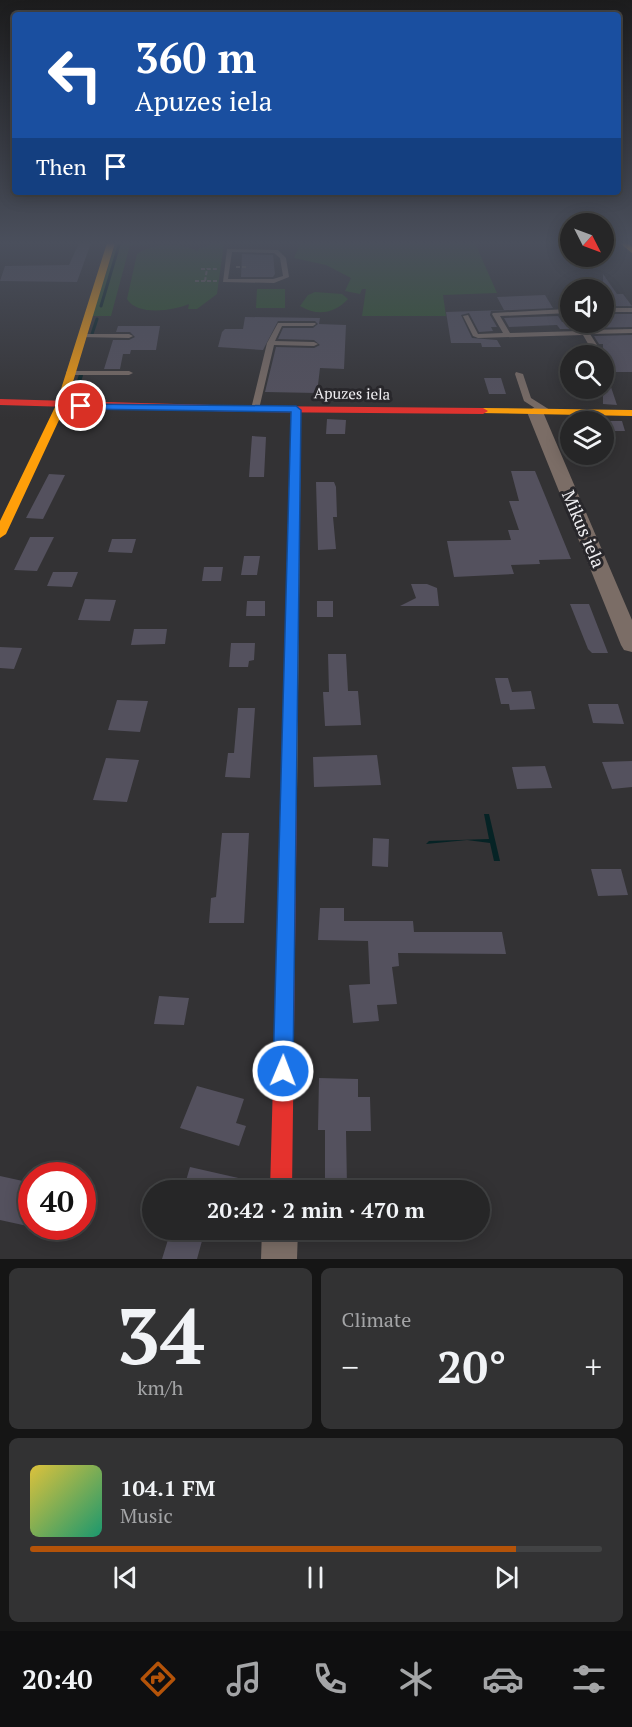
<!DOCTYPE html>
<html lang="en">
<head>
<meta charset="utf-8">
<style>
	:root { --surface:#262627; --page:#323233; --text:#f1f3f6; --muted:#a4a5a7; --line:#424344; --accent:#b45309 }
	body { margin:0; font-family:"PT Serif",serif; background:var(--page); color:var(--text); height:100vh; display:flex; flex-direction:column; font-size:22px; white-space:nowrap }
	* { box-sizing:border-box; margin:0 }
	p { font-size:20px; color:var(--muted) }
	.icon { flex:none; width:33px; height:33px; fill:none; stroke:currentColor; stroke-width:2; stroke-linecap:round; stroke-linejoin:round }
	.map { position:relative; height:1259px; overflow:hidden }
	.panel { display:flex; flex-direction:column; gap:9px; padding:9px; background:#151515; flex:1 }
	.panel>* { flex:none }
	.top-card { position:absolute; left:12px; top:12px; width:609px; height:183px; border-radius:6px; box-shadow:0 3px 15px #0003,0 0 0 2px var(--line); background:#1a4fa0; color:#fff; overflow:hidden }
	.needle { width:39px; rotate:132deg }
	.buttons { position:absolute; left:560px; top:213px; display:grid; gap:12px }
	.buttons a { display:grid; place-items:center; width:54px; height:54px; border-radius:50%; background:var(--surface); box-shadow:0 3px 15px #0003,0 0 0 2px var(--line); font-size:30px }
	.speed { position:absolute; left:18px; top:1162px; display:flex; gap:12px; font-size:30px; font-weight:700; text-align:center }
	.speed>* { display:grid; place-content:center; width:78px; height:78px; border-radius:50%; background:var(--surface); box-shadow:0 3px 15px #0003,0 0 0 2px var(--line); line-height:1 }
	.speed .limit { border:9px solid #d22; background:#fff; color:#111 }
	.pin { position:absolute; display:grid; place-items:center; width:51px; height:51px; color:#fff; margin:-26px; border:3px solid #fff; border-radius:50%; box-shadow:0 2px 6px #0007 }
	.me { position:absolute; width:66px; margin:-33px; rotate:1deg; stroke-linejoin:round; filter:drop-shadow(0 0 4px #0008) }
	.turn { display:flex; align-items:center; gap:21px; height:126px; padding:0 24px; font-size:27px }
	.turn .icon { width:78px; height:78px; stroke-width:2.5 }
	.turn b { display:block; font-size:42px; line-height:51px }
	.then { display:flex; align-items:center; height:57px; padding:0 24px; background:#0003; gap:12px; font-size:22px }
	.big { font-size:45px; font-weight:700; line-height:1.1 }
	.panel .tile { flex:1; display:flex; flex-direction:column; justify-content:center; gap:9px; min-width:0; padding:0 21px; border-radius:9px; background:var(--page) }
	.panel .dial { align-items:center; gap:0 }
	.dial b { font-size:78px; line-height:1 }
	.song { display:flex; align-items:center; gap:18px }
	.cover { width:72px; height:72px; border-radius:9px; background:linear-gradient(135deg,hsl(50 70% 55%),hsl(160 70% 35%)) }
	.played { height:6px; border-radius:3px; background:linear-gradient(90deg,var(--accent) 85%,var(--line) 85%) }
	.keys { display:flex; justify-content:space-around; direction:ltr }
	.heat { display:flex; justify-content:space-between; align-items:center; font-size:33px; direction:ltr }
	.panel .tiles { flex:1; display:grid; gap:9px; grid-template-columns:1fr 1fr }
	.tile:last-child { grid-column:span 2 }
	.trip { position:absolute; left:142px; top:1180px; width:348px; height:60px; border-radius:30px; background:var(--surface); box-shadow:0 3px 15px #0003,0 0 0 2px var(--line); font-weight:700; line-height:60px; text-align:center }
	.tabs { display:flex; height:96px; justify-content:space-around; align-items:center; background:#0f0f10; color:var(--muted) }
	.tabs .icon { width:42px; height:42px }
	.tabs .selected { color:var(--accent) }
	.tabs b { font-size:27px; color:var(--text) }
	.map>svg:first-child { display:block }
	.green { fill:#2e552a }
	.water { fill:#062325 }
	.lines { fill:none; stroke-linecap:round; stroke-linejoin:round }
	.stream-far1 { stroke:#062325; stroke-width:3 }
	.stream { stroke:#062325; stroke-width:4 }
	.building { fill:#54515e }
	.path { stroke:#6f6865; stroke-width:2; stroke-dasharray:4 2; stroke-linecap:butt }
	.lane { fill:#7b6d66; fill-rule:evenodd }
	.street { fill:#7b6d66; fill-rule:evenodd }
	.slow { fill:#ff9f0a; fill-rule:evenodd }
	.jam { fill:#e5322d; fill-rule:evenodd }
	.route { fill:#1a73e8; stroke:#114b97; stroke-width:1.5 }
	.labels { text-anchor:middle; stroke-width:6; stroke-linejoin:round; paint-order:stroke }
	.far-street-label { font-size:15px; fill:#efeef1; stroke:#28272b }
	.street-label { font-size:18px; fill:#efeef1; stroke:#28272b }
</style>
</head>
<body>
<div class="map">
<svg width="632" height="1259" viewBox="0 0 632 1259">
	<rect width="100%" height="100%" fill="#333234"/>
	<path class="green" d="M116 243H224L217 294 197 309H188L189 304C173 311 137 316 127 299L137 254C153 242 181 243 198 251L199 248 208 247 209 244 130 245 111 316H92Z
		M475 243 497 293 443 295 446 316H362L366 289H362L360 294 345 291 351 278 326 265 294 258 300 244H274Z
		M257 289H285V308H256Z
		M315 292 342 294 348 299C335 313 318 317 300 306L308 295Z"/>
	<path class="water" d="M484 814H489L500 861H494L490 843 467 840 426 844 429 841 489 839Z"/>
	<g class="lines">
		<path class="stream-far1" d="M101 306 119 245
			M92 334 97 319"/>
		<path class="stream" d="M76 390 81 375"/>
	</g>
	<path class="building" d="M79 243H91L77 282 0 281 5 266 69 265Z
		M242 254 273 255 275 274 273 277H241Z
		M603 274 617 294H623L632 306H603Z
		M545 295 553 308 491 311 490 315 497 327H491L493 331 479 332 469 313 461 315 472 338 497 340 501 347H482L481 343H451L446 312 504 310 497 297Z
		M603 314H632V327L588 328 585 322H603Z
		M558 316 562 322H573L576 329H560L557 325 509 327 504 318Z
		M245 317 320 318 319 324 346 325 344 369 320 368 317 393 265 392 276 347 314 348 320 345 314 340 278 339 283 328H313L318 324 315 321H278L263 350 218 347 222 332 225 329H243Z
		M118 326H160L156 350H131L130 354H123L120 369H104L113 340H129L135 337 130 332H116Z
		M632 335V372H606L617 405 603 404V344H599L594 336Z
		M484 378H501L506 394H489Z
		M327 419 346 420 345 434H326Z
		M622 421 625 431H603V421Z
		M252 436 266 437 264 477H249Z
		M511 471H535L571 559 539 560 540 564 511 565 514 574 454 577 447 541 511 540 508 530H519L509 501H519Z
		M49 474 65 475 43 519 26 518Z
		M316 482H334L336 487 337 517H333L336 549 318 550Z
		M30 537H54L37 571 14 570Z
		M112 539H136L132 553 108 552Z
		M244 556H260L257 575H241Z
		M204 567H223L221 581H202Z
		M53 572H78L72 587 47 586Z
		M411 584H427L437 588 439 606H400L416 598Z
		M85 599 116 600 110 621 78 620Z
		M247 601H265V616H246Z
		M317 601H333V617H317Z
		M570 604H589L608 653H592L588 649Z
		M134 629H167L165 644 131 645Z
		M231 643H255L254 660 249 661 248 667H229Z
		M0 647 22 648 14 669 0 668Z
		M328 654H346L348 691H358L361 725 325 726 323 692H329Z
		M495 678H508L512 692 531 691 535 709 510 710 509 704H501Z
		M117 700 148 701 140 732 108 730Z
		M588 704H618L624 724 593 723Z
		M238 708H255L250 778 225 777 228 753H234Z
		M377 755 381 785 314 787 313 757Z
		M106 758 139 760 127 802 93 800Z
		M632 761V787L612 789 602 762Z
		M545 766 552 788 517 789 512 767Z
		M222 833H249L244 923H209L211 898 216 897Z
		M373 838 389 839 388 867 372 866Z
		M591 869H621L628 895 598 896Z
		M320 908H344V921H413L414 932H502L506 954 398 953 399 966 392 967 397 1004 377 1005 379 1021 353 1023 349 985 370 984 368 941 318 940Z
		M159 996 189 998 184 1025 154 1024Z
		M319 1078 358 1079V1097H370L371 1131H346L347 1186H325V1130H318Z
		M197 1086 244 1099 236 1123 246 1126 239 1146 180 1128Z
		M190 1167 256 1182V1191H183Z
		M0 1176 32 1183V1227L0 1220Z
		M171 1230H205L197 1259H162Z"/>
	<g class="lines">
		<path class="path" d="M236 267H246
			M201 269H207
			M195 281H217
			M205 281 207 269H218"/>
		<path class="lane" d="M227 249 278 250 286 258 289 277 274 283 223 282ZM232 252 274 253 280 258 283 276 273 279H228Z
			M564 296 570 302V313L500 316 510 333 580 331 575 322H582L587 330 632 329V333L590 334 597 345 593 347H590L583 335 478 338 473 336 463 316 468 315 478 334 503 333 492 314 493 313 567 309 561 298Z
			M603 308H632V312H603Z
			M278 323H315L316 324 313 326H282L275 341 314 342 318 344 314 346 274 345 259 409 258 411H252L251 409 267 343Z
			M81 334H129L133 336 129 338 79 337V335Z
			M67 371H129L133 373 129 375H70L66 373Z
			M516 372 523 374 531 398 550 410V414H544L524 401 515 374Z"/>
		<path class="street" d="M535 407 543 412 632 620V652L624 650 621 645 527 412Z
			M262 1230H298L297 1259H261Z"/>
		<path class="slow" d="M107 243H115L66 405 6 534 0 538V521L56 405Z
			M620 243H628L632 247V253Z
			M296 406 301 409 297 789 295 793 289 795 283 793 281 789 291 409Z
			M483 408 632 410V416L479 413 478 411Z"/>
		<path class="jam" d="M0 399 247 406 483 408 488 411 483 414 247 412 0 405Z
			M289 783 295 785 297 789 292 1191H270L281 789 283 785Z"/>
	</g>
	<linearGradient id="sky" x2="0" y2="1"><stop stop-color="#1c1c1d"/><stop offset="0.58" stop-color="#4a4f5c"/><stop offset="1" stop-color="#4a4f5c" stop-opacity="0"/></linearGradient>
	<rect width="632" height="419" fill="url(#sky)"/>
	<path class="route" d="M78 404 296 406 301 410 293 1071 290 1078 283 1081 276 1078 273 1071 291 412 81 409 78 408Z"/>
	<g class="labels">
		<g class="far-street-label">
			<text transform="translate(352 394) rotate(1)" y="5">Apuzes iela</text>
		</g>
		<g class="street-label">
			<text transform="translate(583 529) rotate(67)" y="6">Mikus iela</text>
		</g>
	</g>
</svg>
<div class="buttons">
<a><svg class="needle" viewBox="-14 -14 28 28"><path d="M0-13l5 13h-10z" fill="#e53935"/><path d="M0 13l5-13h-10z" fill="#a4a5a7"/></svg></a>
<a><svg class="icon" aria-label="sound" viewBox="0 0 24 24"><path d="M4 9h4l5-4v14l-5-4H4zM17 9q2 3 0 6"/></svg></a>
<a><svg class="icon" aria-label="search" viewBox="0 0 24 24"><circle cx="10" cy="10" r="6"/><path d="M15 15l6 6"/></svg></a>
<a><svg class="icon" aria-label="layers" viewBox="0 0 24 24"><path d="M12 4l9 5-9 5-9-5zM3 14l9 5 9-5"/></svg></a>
</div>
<div class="speed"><div class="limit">40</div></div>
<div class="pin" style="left:81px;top:406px;background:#d93025"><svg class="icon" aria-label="arrive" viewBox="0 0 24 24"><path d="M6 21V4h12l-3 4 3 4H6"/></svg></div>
<svg class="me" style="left:283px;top:1071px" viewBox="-20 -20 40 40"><circle r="17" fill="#1a73e8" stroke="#fff" stroke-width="3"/><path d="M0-11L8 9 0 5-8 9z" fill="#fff"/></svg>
<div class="trip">20:42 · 2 min · 470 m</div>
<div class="top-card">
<div class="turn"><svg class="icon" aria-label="left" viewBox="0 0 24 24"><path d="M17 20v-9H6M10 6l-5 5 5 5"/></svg><div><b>360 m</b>Apuzes iela</div></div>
<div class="then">Then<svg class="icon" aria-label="arrive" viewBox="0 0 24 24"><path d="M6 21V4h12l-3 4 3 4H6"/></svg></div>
</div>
</div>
<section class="panel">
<div class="tiles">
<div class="tile dial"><b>34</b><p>km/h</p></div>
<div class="tile"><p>Climate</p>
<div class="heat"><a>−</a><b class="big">20°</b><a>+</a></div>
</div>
<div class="tile">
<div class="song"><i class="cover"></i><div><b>104.1 FM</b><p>Music</p></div></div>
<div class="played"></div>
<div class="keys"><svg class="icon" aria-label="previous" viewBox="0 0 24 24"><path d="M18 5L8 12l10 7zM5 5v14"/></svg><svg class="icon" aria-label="pause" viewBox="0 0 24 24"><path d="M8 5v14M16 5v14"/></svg><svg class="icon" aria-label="next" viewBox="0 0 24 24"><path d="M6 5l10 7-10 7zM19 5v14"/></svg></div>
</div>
</div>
</section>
<nav class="tabs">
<b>20:40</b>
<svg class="icon selected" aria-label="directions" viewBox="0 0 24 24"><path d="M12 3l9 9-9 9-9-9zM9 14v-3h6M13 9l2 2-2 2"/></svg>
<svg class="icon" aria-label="music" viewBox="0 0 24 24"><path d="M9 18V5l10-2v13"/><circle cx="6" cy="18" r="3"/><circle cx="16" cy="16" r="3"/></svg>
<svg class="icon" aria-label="phone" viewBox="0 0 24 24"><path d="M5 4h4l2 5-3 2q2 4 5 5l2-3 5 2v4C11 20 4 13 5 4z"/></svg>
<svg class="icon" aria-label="climate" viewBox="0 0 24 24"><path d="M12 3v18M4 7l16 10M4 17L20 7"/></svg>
<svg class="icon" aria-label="car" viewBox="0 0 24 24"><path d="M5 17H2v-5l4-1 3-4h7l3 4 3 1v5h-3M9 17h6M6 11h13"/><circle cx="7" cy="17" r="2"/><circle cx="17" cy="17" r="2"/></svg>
<svg class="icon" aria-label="filters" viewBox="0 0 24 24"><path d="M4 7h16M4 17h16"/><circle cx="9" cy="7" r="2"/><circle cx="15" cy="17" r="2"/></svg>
</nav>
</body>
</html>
